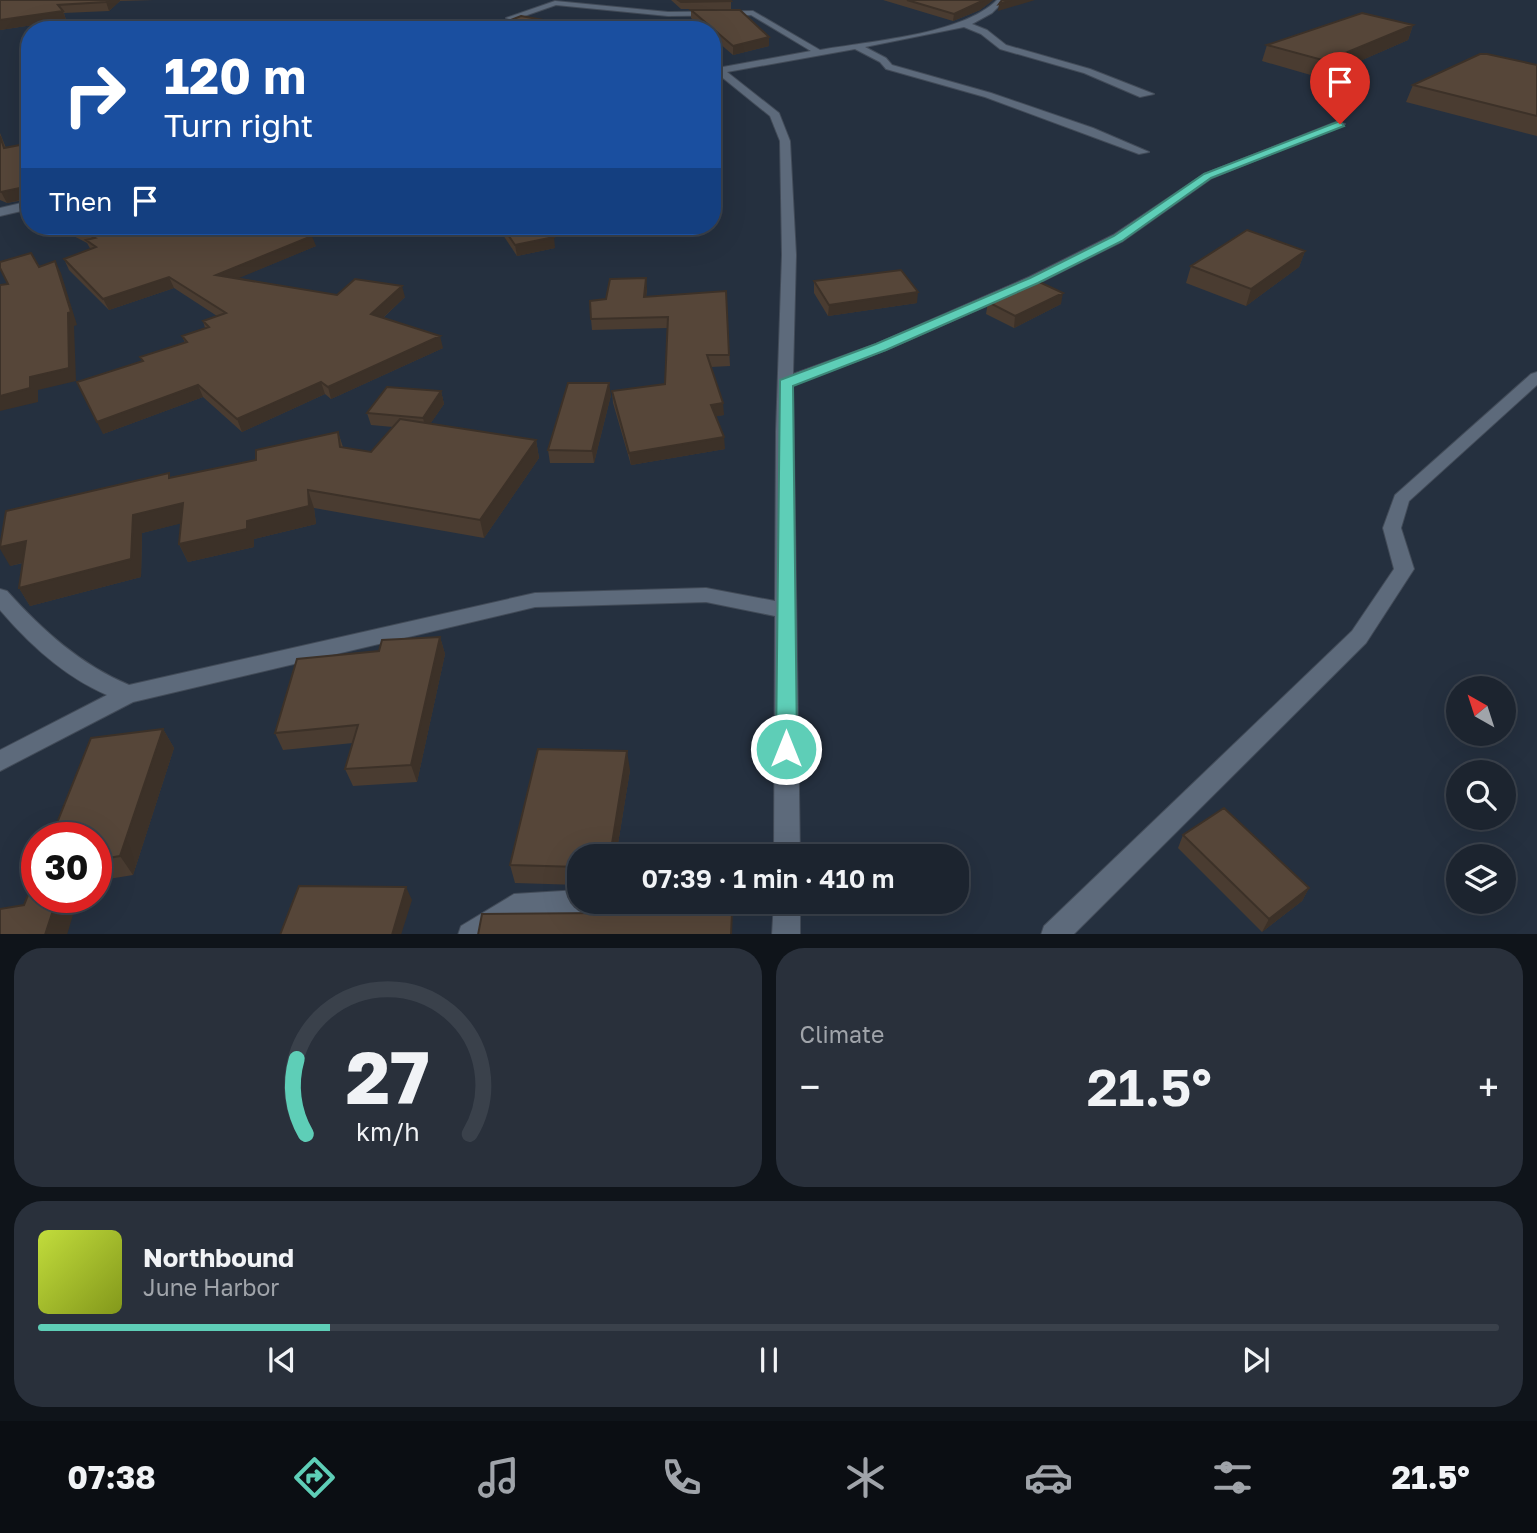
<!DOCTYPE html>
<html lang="en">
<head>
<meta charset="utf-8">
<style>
	:root { --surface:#1c242f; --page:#29303b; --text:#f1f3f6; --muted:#a0a4aa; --line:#3a414b; --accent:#5eceb7 }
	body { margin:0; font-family:"Golos Text",sans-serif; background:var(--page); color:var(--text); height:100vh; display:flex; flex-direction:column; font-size:26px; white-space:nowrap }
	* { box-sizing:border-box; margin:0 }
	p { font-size:23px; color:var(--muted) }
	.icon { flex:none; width:38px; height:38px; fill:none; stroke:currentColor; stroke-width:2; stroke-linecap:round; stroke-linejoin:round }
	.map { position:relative; height:934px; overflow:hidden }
	.details { display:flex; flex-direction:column; gap:14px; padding:14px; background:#0f141a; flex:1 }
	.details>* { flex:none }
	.hud { position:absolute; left:21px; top:21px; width:700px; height:214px; border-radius:28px; box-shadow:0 7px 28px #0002,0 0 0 2px var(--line); background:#1a4fa0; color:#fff; overflow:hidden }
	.needle { width:46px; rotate:321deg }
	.fabs { position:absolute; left:1446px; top:676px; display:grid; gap:14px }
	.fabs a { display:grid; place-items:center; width:70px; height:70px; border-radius:50%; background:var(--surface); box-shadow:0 7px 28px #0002,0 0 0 2px var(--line); font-size:35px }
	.speed { position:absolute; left:21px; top:822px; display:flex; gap:14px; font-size:35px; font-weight:700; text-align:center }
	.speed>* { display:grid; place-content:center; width:91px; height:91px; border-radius:50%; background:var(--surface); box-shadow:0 7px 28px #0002,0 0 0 2px var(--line); line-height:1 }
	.speed .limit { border:10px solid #d22; background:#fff; color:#111 }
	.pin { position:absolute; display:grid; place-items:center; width:60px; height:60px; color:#fff; margin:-72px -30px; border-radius:50% 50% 50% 0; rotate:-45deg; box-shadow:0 0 7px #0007 }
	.pin .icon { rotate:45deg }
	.me { position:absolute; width:77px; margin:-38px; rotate:0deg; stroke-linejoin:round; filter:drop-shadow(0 0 5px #0008) }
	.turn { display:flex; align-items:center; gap:24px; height:147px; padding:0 28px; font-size:32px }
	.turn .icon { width:91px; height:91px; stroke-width:2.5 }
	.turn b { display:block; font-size:49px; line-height:60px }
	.then { display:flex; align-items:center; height:66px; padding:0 28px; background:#0003; gap:14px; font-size:26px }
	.big { font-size:52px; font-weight:600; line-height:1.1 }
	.details .card { flex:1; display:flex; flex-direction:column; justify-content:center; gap:10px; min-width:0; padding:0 24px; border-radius:28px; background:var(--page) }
	.details .dial { align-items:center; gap:0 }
	.dial svg { height:182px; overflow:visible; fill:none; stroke:var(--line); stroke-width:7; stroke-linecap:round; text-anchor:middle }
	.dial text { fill:var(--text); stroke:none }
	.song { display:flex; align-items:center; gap:21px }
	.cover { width:84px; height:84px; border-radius:10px; background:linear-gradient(135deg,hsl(70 70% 55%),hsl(70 70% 35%)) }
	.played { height:7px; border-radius:4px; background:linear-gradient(90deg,var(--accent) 20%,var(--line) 20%) }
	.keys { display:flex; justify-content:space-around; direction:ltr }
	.heat { display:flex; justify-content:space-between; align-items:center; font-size:38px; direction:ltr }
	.details .tiles { flex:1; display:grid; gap:14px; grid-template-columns:1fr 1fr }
	.card:last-child { grid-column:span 2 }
	.trip { position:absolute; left:567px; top:844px; width:402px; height:70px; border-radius:28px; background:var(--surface); box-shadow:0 7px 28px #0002,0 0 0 2px var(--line); font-weight:600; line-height:70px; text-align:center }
	.tab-bar { display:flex; height:112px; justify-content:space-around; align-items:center; background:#0b0e13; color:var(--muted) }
	.tab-bar .icon { width:49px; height:49px }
	.tab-bar .on { color:var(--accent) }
	.tab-bar b { font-size:32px; color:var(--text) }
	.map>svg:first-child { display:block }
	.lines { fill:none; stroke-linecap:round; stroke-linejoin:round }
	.street-casing { stroke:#424b58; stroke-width:2 }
	.street { fill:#5d6a7b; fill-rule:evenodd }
	.wall { fill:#4a3c31 }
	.shaded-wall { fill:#3c3128 }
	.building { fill:#564639; stroke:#3c3128; stroke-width:2 }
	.route { fill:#5eceb7; stroke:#3d8677; stroke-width:2 }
</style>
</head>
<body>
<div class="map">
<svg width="1537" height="935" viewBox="0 0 1537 935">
	<rect width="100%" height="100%" fill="#25303f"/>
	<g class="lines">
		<g class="street-casing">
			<path id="street" d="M997 0H1005L992 13 972 24 987 30 1006 45 1090 69 1154 94 1140 97 1084 73 1000 49 981 34 964 27 865 47 886 58 892 65 991 93 1093 128 1149 152 1139 154 985 97 886 69 880 62 855 49 727 72 779 113 790 141 796 255 793 374 876 344 1029 277 1113 235 1204 174 1336 122 1345 124 1212 178 1123 241 1039 283 886 350 793 385 800 856H774L775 616 706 602 535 607 133 702 0 771V750L107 695C65 677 29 644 0 610V589L7 591C42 630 81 665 129 685L535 593 706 588 775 601 776 431 782 255 780 141 770 116 718 74 712 75V69L811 51 751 15 668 16 556 5 513 20 506 18 555 1 668 12 753 11 820 50C869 41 962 35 997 0Z
				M30 201V209L0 216V208Z
				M1537 372V385L1409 501 1401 528 1414 569 1366 643 1073 935H1041L1044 926 1352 631 1394 569 1383 528 1395 495 1531 374Z
				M579 890V901H623L619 910 610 914 518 919 495 935H458L461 926 514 894Z
				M774 901H800V935H772Z"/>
		</g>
		<use href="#street" class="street"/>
	</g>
	<path class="wall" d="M0 0H154L120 1 109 11 64 13 66 20 0 30Z
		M671 0H730L731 1V9H681Z
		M883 0H993L980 10 953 21Z
		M691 10 769 46 733 55 712 37V30H704L691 18Z
		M1413 25 1408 40 1321 78 1262 61 1267 45Z
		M1537 65V136L1406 102 1413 85Z
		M0 133 6 148 30 143V199L7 203 0 200Z
		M63 226H285L316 246 238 278 337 295 405 297 383 318 443 348 331 399 325 394 242 432 203 397 103 434 142 361 140 357 185 343 182 336 205 328 203 321 217 316 174 288 109 310 69 270 64 259 91 250 87 243 66 232Z
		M497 226H546L555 248 517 256Z
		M1305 251 1299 267 1246 306 1186 283 1191 266Z
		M814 281 917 303 828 316 814 293Z
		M647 289 646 297 726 291 730 366 711 367 724 415 716 416 725 449 631 465 613 403 612 391 665 384 668 328 592 330 591 319 606 299Z
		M988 302 1061 304 1014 328 986 314Z
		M441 391 444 404 430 424 536 440 539 458 484 538 314 508 316 524 254 539V547L188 562 179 544 181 523 142 533 141 577 30 606 19 588 23 563 10 566 171 477 256 460 338 432 343 447 371 452 393 427 371 425 367 413Z
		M611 395 594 463H550L548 450Z
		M440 637 445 654 417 782 353 786 345 769 353 743 283 750 275 733 379 651Z
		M163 729 174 748 133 875 96 881V838Z
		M630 770 616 856H579V885L515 883 510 865Z
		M1183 835 1309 888 1302 901 1262 932 1178 848Z"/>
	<path class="shaded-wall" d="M109 0H120V1L109 11 106 2Z
		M984 0H993L980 10 953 21 954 14Z
		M1011 0H1035L998 11 999 4Z
		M63 11 66 20 0 30V20Z
		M1413 25 1408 40 1321 78 1326 61Z
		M769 37V46L733 55V46Z
		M24 187 29 198 7 203 1 192Z
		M312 236 316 246 220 286 216 275Z
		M554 237 555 248 517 256 515 245Z
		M1305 251 1299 267 1246 306 1251 289Z
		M55 261 61 273 77 325 74 326 76 381 38 390V402L0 411V396L30 377Z
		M169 277 174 288 109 310 103 299Z
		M646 278 647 289 645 308 644 297Z
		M402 286 405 297 374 326 371 314Z
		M918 292 917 303 828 316 829 305Z
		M1063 293 1061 304 1014 328 1015 316Z
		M440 336 443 348 331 399 328 387Z
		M321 382 325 394 242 432 237 419Z
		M609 383 611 395 594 463 592 451Z
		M198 385 203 397 103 434 97 422Z
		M441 391 444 404 426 430 423 418Z
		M723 403 724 415 712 417 711 405Z
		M724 437 725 449 631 465 629 453Z
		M536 440 539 458 484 538 480 520Z
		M308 490 314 508 316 524 254 539V547L188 562 179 544 247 521Z
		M183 503 191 521 142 533 141 577 30 606 19 588 133 515Z
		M26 541 37 559 10 566 0 549V547Z
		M440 637 445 654 417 782 411 765Z
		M163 729 174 748 133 875 120 856Z
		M627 751 630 770 616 856H610Z
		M406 887 412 900 401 935H392Z
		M1309 888 1302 901 1262 932 1269 919Z
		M57 898H78L67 935H45Z"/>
	<path class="building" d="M0 0H109L106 2 58 5 63 11 0 20Z
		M678 0H730L731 1 681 2Z
		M907 0H984L954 14Z
		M1002 0H1011L999 4Z
		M691 10H740L769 37 733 46Z
		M1362 13 1413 25 1326 61 1267 45Z
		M521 16 599 30H486Z
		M403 22 417 30H361Z
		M1480 54H1487L1537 65V116L1413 85Z
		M0 136 4 148 30 143V189H27L24 187 1 192 0 191Z
		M70 226H285L312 236 216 275 337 295 355 279 402 286 371 314 440 336 328 387 321 382 237 419 198 385 97 422 77 382 143 361 140 357 187 342 182 336 209 327 203 321 226 313 169 277 103 299 64 259 96 247 86 240 95 238Z
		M502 226H546L554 237 515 245Z
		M1247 230 1305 251 1251 289 1191 266Z
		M31 253 39 267 55 261 71 312 68 313 69 368 30 377V388L0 396V285L8 284 0 268V262Z
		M901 270 918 292 829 305 814 281Z
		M646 278 644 297 726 291 729 355H707L723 403 711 405 724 437 629 453 612 391 665 384 668 317 591 319 590 301 606 299 610 279Z
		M1035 280 1063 293 1015 316 988 302Z
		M568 383H609L592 451 548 450Z
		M387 387 441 391 423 418 367 413Z
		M400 419 536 440 480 520 308 490 309 506 247 521V529L179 544 183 503 133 515 131 559 19 588 26 541 0 547 6 511 169 473V478L256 460V450L338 432 340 447 371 452Z
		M440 637 411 765 345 769 358 725 275 733 297 659 379 651 382 640Z
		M163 729 120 856 96 860V838H51L91 738Z
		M538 749 627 751 610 856H579V867L510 865Z
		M1224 808 1309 888 1269 919 1183 835Z
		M37 873V898H57L45 935H0V909L24 905Z
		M299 886 406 887 392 935H280Z
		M732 912 731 935H478L482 914Z"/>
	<path class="route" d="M1340 121 1344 126 1211 178 1122 241 1038 283 886 350 793 386 797 749 794 755 786 758 779 755 776 749 780 380 876 344 1030 278 1114 236 1204 174Z"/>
</svg>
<div class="fabs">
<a><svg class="needle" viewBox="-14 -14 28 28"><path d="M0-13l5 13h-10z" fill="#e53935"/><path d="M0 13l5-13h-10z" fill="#a0a4aa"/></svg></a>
<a><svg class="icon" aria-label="search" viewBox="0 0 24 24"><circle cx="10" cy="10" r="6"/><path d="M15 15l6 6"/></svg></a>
<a><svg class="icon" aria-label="layers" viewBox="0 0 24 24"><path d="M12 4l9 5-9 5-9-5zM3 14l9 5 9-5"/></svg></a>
</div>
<div class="speed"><div class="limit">30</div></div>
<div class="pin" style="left:1340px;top:124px;background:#d93025"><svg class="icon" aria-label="arrive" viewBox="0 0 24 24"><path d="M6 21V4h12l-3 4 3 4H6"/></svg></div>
<svg class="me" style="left:786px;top:749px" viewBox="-20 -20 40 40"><circle r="17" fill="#5eceb7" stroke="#fff" stroke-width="3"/><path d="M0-11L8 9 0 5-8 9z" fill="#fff"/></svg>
<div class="trip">07:39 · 1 min · 410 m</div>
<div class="hud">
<div class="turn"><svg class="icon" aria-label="right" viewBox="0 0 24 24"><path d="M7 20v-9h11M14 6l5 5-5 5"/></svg><div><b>120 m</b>Turn right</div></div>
<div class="then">Then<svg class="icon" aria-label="arrive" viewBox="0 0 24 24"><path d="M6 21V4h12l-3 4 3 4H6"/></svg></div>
</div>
</div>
<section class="details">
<div class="tiles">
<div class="card dial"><svg viewBox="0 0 100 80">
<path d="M14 69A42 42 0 1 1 86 69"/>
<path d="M14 69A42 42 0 0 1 10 36" stroke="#5eceb7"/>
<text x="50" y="56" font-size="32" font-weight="700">27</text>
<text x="50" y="72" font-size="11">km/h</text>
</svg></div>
<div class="card"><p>Climate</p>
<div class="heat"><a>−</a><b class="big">21.5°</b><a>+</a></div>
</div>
<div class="card">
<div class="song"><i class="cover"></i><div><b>Northbound</b><p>June Harbor</p></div></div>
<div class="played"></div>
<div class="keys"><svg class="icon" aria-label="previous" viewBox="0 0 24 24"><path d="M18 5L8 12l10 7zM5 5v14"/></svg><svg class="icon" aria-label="pause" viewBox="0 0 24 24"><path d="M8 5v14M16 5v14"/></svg><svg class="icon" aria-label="next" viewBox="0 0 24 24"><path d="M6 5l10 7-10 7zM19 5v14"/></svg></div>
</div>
</div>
</section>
<nav class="tab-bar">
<b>07:38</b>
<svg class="icon on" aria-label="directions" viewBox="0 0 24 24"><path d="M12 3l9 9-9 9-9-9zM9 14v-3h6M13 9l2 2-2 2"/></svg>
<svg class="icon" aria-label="music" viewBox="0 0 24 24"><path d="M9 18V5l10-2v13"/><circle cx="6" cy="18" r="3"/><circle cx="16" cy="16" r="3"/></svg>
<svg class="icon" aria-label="phone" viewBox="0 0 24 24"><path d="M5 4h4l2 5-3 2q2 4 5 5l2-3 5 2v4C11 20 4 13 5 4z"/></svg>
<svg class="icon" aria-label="climate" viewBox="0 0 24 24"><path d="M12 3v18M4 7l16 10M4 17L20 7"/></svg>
<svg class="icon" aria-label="car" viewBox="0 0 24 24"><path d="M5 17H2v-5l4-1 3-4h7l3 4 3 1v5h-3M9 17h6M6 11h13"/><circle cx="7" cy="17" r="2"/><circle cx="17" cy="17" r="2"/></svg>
<svg class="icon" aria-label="filters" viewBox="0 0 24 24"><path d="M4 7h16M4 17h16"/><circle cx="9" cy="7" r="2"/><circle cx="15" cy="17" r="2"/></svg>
<b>21.5°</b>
</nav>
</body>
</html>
